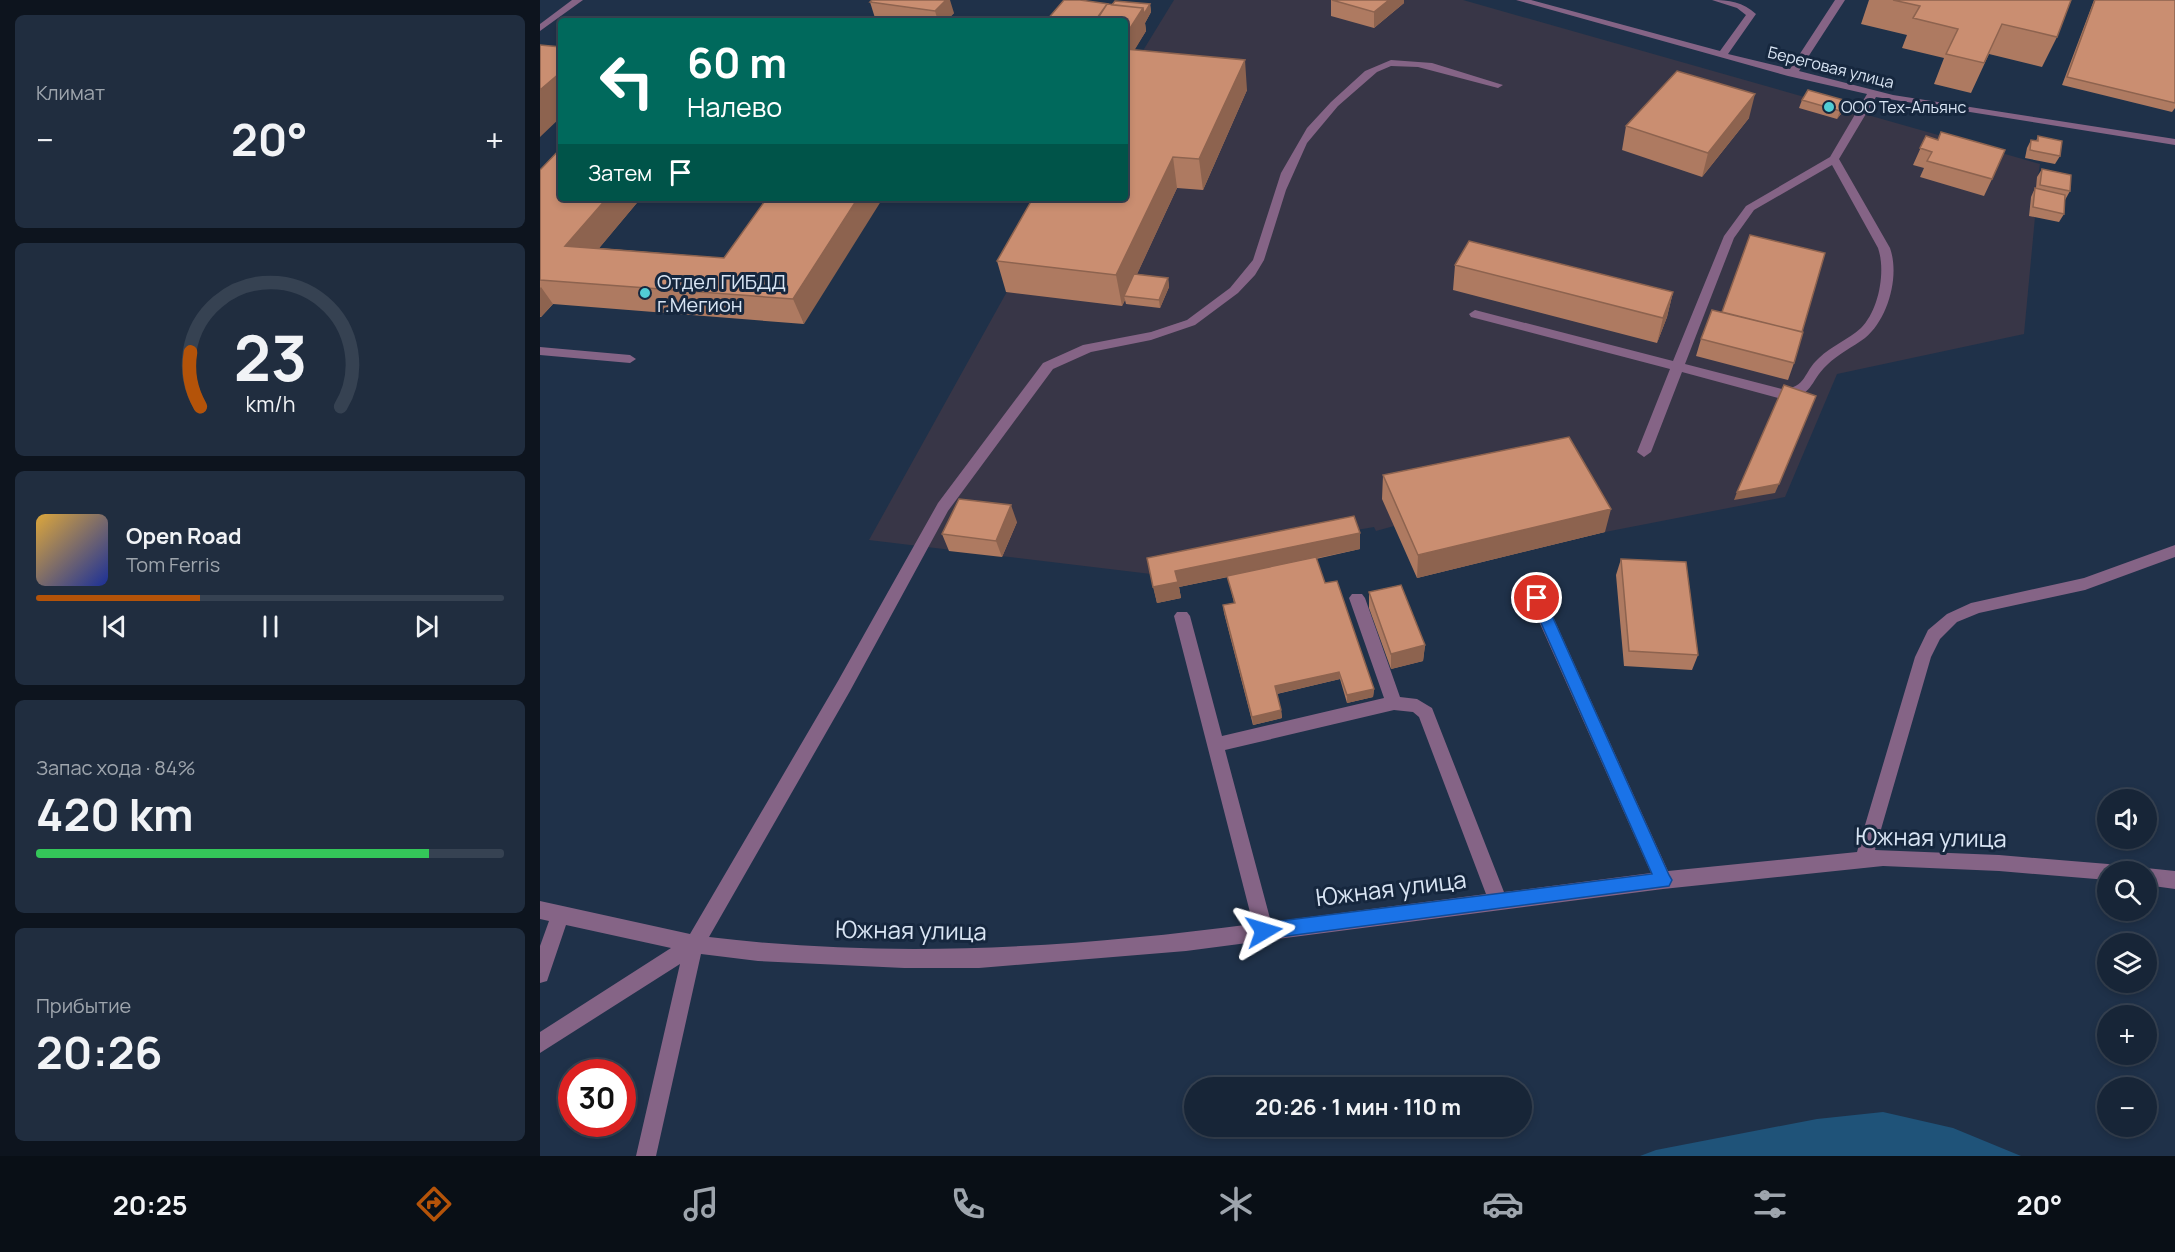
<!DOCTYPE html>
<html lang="ru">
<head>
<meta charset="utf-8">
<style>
	:root { --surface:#172537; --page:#202d3f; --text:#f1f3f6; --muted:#9ea5ad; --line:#364252; --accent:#b45309 }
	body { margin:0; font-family:Manrope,sans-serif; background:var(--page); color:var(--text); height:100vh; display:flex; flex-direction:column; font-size:22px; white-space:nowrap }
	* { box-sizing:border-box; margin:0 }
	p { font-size:20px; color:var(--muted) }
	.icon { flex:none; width:33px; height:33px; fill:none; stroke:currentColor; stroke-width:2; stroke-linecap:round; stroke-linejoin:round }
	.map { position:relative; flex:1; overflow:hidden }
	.drawer { display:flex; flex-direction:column; gap:15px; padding:15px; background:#0d141e; width:540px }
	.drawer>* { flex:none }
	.top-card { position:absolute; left:18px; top:18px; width:570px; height:183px; border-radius:6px; box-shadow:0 3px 9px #0003,0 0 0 2px var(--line); background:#00695c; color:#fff; overflow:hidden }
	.fabs { position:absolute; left:1557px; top:789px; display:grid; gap:12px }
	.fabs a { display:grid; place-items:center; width:60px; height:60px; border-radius:50%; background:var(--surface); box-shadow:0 3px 9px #0003,0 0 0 2px var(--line); font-size:30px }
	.speed { position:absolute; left:18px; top:1059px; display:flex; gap:12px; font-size:30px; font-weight:700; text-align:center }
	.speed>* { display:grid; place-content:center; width:78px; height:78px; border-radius:50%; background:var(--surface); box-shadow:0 3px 9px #0003,0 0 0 2px var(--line); line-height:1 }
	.speed .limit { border:9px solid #d22; background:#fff; color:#111 }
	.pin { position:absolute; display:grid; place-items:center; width:51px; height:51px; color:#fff; margin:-26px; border:3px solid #fff; border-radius:50%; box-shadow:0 2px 6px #0007 }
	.me { position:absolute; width:66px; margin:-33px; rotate:83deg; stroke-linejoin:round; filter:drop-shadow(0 0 4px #0008) }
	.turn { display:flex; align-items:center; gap:21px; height:126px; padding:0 30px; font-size:27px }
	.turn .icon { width:78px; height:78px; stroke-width:2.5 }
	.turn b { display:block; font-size:42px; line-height:51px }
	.then { display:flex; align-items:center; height:57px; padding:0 30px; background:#0003; gap:12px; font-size:22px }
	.big { font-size:45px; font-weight:700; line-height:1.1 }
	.drawer .tile { flex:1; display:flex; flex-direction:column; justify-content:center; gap:9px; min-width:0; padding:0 21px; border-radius:9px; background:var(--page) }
	.drawer .dial { align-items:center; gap:0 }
	.dial svg { height:156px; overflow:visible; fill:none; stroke:var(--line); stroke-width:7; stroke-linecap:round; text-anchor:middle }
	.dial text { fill:var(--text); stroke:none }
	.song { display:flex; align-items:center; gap:18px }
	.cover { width:72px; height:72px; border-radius:9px; background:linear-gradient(135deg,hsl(40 70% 55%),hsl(230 70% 35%)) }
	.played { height:6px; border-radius:3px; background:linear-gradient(90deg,var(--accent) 35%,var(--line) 35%) }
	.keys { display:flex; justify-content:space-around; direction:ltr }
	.heat { display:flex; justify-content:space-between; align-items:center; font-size:33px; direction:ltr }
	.charge { height:9px; border-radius:4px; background:linear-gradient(90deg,#34c759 84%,var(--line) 0) }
	.trip { position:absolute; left:644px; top:1077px; width:348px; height:60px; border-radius:30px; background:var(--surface); box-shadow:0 3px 9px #0003,0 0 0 2px var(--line); font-weight:700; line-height:60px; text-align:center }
	.menu { display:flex; height:96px; justify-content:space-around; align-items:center; background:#090f16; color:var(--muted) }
	.menu .icon { width:42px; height:42px }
	.menu .selected { color:var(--accent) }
	.menu b { font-size:27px; color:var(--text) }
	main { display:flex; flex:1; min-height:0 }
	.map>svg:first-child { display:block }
	.industrial { fill:#383647 }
	.water { fill:#1f5379 }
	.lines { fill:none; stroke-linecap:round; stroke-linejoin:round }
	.minor { fill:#856486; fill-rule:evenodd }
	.wall { fill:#ae7a61 }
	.shaded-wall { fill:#8d634f }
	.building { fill:#ca8e71; stroke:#8d634f; stroke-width:1.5 }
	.route { fill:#1a73e8; stroke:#114b97; stroke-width:1.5 }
	.poi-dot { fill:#51ccd4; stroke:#16273e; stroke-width:2 }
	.labels { text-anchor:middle; stroke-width:6; stroke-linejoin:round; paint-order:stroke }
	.far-street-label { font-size:16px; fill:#d9e5f4; stroke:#16273e }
	.far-poi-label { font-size:16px; fill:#d9e5f4; stroke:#16273e; text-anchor:start }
	.poi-label { font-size:20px; fill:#d9e5f4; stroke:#16273e; text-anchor:start }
	.near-street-label { font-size:24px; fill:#d9e5f4; stroke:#16273e }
</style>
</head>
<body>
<main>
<section class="drawer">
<div class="tile"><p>Климат</p>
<div class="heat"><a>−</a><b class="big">20°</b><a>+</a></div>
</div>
<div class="tile dial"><svg viewBox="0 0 100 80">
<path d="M14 69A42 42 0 1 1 86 69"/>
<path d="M14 69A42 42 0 0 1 9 41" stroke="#b45309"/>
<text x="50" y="56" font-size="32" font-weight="700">23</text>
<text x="50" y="72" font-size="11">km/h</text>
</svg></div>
<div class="tile">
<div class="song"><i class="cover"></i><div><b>Open Road</b><p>Tom Ferris</p></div></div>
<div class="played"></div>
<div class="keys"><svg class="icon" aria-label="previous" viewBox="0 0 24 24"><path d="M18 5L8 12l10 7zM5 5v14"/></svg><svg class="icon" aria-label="pause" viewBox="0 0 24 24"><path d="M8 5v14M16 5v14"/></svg><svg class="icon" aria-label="next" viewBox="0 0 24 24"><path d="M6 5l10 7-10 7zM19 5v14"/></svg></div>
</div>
<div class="tile"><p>Запас хода · 84%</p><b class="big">420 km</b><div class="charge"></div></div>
<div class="tile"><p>Прибытие</p><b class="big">20:26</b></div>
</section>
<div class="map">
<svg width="1635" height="1156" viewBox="0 0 1635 1156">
	<rect width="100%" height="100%" fill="#1f3149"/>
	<path class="industrial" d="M634 0H923L1500 164 1495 198 1491 197 1489 215 1495 217 1484 334 1297 374 1245 497 1065 532 843 499 854 526 836 531 834 527 811 531 611 574 329 540 519 198H585V80Z"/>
	<path class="water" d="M1343 1112 1413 1128 1481 1156H1100L1116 1150 1277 1119Z"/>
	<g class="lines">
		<path class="minor" d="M32 0H43L0 31V24Z
			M976 0H991L1180 51 1206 15 1197 8 1172 0C1189 0 1203 2 1216 14L1188 54 1250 69 1295 0H1305L1259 71 1353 95 1635 139V145L1336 97 1299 159 1350 248C1360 276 1348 319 1325 338 1313 347 1298 354 1287 365 1268 383 1275 396 1242 399L1142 372 1111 452 1104 457 1097 452 1130 369 931 317 929 314 935 310 1133 361 1184 236 1206 206 1290 157 1327 94 1248 76ZM1292 165 1338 248C1346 271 1339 310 1321 328 1308 340 1291 346 1279 358 1263 372 1267 388 1242 389L1145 364 1194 238 1214 210Z
			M851 60 892 63 963 85 958 88 878 67 851 66 837 72 798 106 767 143 746 190 724 260 715 275 698 293 655 325 611 340 551 352 513 369 408 511 310 691 169 937C351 959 531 948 713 924L634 616 637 612H647L650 616 682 736 844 698 809 598 812 594H822L825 598 860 697 877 699 892 708 964 892 1111 873 989 599 992 595H1002L1005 599 1128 871 1317 852 1375 657 1388 630 1407 614 1431 603 1544 578 1635 545V557L1545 590 1439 613 1417 622 1400 639 1391 657 1335 850 1459 855 1568 864 1574 866 1577 872H1568V880L1459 871 1343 866 1123 889 646 951 439 968H364L218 961 161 954 116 1156H96L140 964 0 1053V1032L131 948 26 925 7 981 0 983V946L9 921 0 919V901L150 934 298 681 398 503 503 363 543 345 611 332 647 320 690 288 713 260 741 173 767 128 791 102 825 71ZM854 710 873 712 879 717 946 894 731 922 685 750Z
			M0 347 90 355 96 359 90 363 0 355Z
			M1606 868 1635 871V889L1606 885V872H1599Z"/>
	</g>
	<path class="wall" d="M791 0 864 3 834 28 791 16Z
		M1329 0H1531L1517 37 1502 67 1449 54 1431 93 1394 84 1404 58 1362 48 1367 35 1321 24Z
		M1554 0H1635V108L1632 112 1522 85Z
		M330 2 414 13 406 21H354L335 18Z
		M610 4 611 12 605 23 606 31 594 50 707 90 663 190 637 188 597 274 628 278 629 287 620 308 586 304 585 300 582 306 466 292 457 261 585 198 569 5Z
		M1262 100 1307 101 1304 110 1297 119 1259 108Z
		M1209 118 1162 177 1082 150 1086 126Z
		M1386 136 1452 179 1444 196 1380 177 1384 168 1373 165Z
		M1498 136 1520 156 1515 164 1485 158 1487 148 1491 140 1496 141Z
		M1502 169 1530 191 1525 200 1524 214 1519 222 1489 216 1491 197 1495 188H1496L1497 177Z
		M0 170 21 198H101L59 248 184 258 227 198 264 324 13 304 1 317H0Z
		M915 265 1133 292 1127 317 1117 343 913 290Z
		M1262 332 1254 363 1248 380 1156 356 1161 339Z
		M843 475 1065 532 877 578 842 499Z
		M477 522 462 557 409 551 402 534Z
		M820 549 776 559 785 583 834 689 833 697 807 703 800 679 737 694 741 710 742 718 713 725 684 613 683 605 694 603 688 577 639 587 641 598 617 603 607 558Z
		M1081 559 1158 655 1152 670 1084 666 1076 575Z
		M829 592 885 645 883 661 851 669 829 608Z"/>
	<path class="shaded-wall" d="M406 0H410L414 13 406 21H398L395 11Z
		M849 0H864V3L834 28V12Z
		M610 4 611 12 605 23 606 31 585 66V36L603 8Z
		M705 60 707 90 663 190 659 159Z
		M21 72V117L0 137V90Z
		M1215 94 1209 118 1162 177 1168 153Z
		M1307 101 1304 110 1297 119 1300 111Z
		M633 157 637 188 587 296H584L585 300 582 306 576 275Z
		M67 198H101L41 270 25 246Z
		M318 198H343L264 324 253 299Z
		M628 278 629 287 620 308 619 300Z
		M1 287 13 304 1 317 0 316V288Z
		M1133 292 1127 317 1117 343 1123 318Z
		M1239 484 1235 493 1194 500 1197 492Z
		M471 505 477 522 462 557 456 541Z
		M1071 509 1065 532 877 578 878 555Z
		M820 533V549L639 587 641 598 617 603 613 587 635 571Z
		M885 645 883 661 851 669V654Z
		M799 672 800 679 736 694 735 686Z
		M834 689 833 697 807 703V695Z
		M741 710 742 718 713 725 712 717Z"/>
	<path class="building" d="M332 0H406L395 11 330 2Z
		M524 0H540L569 4H567L555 21H506Z
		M792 0H849L834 12Z
		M1353 0H1531L1517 37 1462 24 1444 63 1406 54 1418 29 1373 18 1380 6Z
		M1555 0H1635V103L1527 77Z
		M575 1 610 4 604 14 603 8 572 5Z
		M567 4 603 8 585 36V21H556Z
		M0 45 21 47V72L0 90Z
		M585 49 705 60 659 159 633 157 576 275 457 261 493 198H585Z
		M1137 71 1215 94 1168 153 1086 126Z
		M1268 90 1307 101 1300 111 1262 100Z
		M1401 132 1465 150 1452 179 1387 161 1392 152 1380 148 1386 136 1398 140Z
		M1498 136 1522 141 1520 156 1490 150 1491 140 1498 141Z
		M21 148V198H67L25 246 184 258 227 198H318L253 299 0 280V170Z
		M1502 169 1531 175 1530 191 1500 185Z
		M1495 188 1525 195 1524 214 1493 207Z
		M1210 235 1285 253 1262 332 1182 312Z
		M929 241 1133 292 1123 318 915 265Z
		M594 274 628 278 619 300 584 296Z
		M1172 310 1263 332 1254 363 1161 339Z
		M1244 385 1276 396 1239 484 1197 492Z
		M1029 437 1071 509 878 555 843 475Z
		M419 499 471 505 456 541 402 534Z
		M814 516 820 533 635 571 638 582 613 587 607 558Z
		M776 557 785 583 797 581 834 689 807 695 799 672 735 686 741 710 712 717 683 605 695 603 687 576Z
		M1081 559 1146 562 1158 655 1089 651Z
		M861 585 885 645 851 654 829 592Z"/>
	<path class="route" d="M997 593 1004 598 1129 875 1132 880 1129 886 724 939 718 937 716 931 718 925 724 923 1112 874 990 598Z"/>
	<g class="poi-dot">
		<circle cx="1289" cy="107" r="6"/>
		<circle cx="105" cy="293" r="6"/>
	</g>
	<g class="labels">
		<g class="far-street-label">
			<text transform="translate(1291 67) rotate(14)" y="6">Береговая улица</text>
		</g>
		<g class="far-poi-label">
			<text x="1301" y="113">ООО Тех-Альянс</text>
		</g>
		<g class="poi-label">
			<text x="117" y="289">Отдел ГИБДД<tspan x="117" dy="23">г.Мегион</tspan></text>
		</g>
		<g class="near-street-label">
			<text transform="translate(1391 838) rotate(1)" y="8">Южная улица</text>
			<text transform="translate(851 889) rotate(-7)" y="8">Южная улица</text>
			<text transform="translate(371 931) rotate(1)" y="8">Южная улица</text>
		</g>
	</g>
</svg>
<div class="fabs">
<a><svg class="icon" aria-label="sound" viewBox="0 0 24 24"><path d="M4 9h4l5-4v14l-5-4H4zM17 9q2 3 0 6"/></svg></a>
<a><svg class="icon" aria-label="search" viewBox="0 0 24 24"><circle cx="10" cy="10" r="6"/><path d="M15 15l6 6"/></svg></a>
<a><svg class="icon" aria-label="layers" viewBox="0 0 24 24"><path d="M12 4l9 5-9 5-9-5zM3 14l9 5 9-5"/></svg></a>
<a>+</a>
<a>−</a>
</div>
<div class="speed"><div class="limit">30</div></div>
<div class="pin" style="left:997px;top:598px;background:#d93025"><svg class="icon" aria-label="arrive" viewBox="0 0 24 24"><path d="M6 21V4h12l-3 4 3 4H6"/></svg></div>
<svg class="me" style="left:724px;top:931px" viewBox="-20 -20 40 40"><path d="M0-17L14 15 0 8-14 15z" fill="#1a73e8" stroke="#fff" stroke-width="4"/></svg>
<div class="trip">20:26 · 1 мин · 110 m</div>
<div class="top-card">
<div class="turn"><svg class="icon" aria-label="left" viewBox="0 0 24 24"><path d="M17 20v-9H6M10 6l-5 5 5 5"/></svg><div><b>60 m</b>Налево</div></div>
<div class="then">Затем<svg class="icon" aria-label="arrive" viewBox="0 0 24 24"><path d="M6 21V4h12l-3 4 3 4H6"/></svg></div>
</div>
</div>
</main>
<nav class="menu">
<b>20:25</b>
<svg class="icon selected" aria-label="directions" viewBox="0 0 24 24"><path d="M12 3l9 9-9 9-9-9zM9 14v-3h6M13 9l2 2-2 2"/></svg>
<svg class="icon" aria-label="music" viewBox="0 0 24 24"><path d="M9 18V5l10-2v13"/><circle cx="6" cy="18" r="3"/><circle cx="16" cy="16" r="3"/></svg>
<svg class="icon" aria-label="phone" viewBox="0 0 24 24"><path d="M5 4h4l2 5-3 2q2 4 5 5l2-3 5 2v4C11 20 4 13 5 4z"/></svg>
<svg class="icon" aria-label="climate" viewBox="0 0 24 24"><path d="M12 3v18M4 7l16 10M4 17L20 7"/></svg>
<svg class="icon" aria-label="car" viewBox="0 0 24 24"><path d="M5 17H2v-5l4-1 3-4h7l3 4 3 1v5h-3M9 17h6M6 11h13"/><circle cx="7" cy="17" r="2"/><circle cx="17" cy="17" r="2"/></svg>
<svg class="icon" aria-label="filters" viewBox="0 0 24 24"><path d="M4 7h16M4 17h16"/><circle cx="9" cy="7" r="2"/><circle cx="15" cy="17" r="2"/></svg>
<b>20°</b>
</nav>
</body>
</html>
